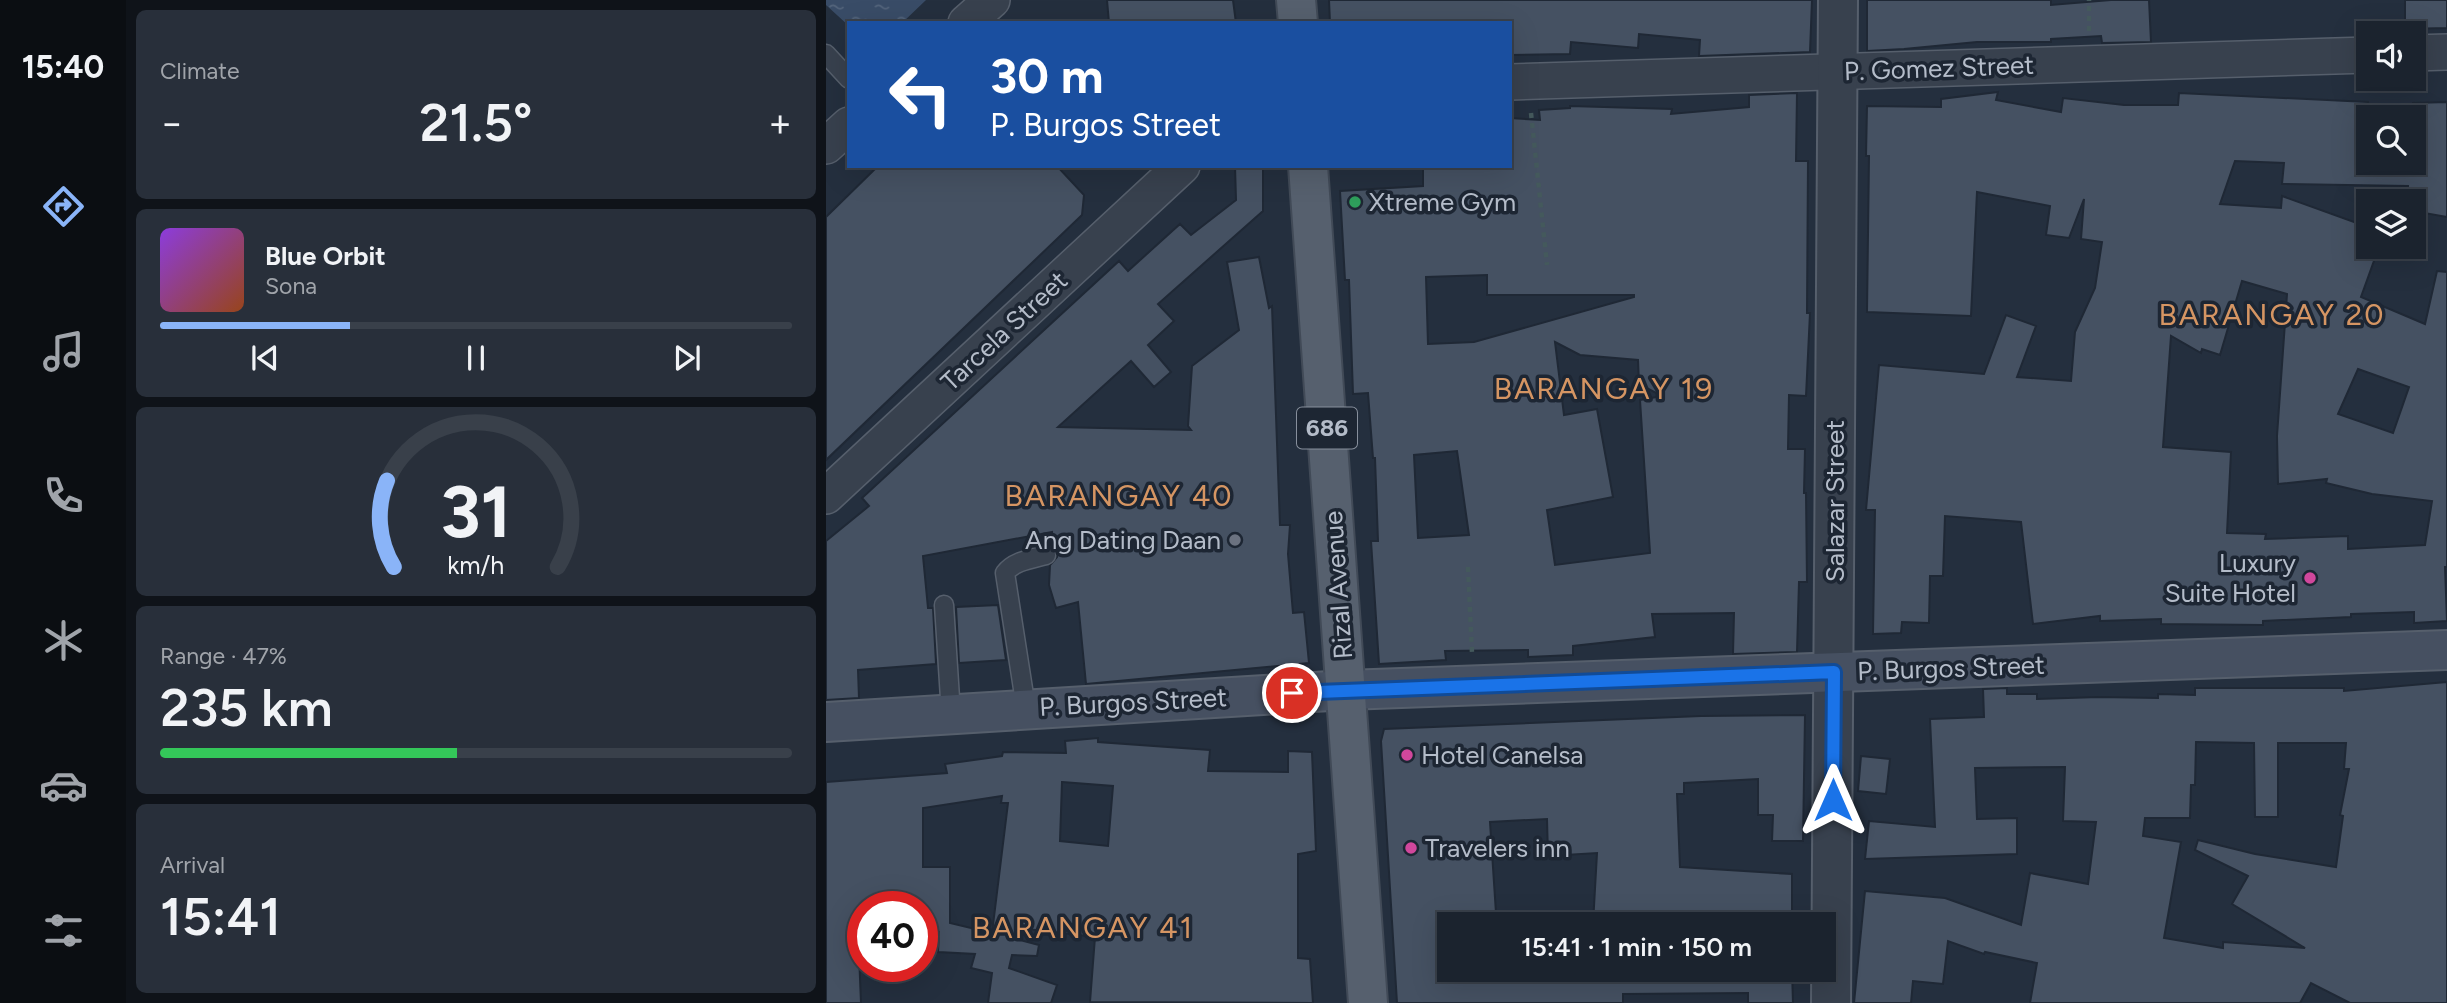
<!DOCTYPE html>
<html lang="en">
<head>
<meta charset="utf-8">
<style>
	:root { --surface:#1b232e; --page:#282f3a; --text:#f1f3f6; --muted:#a0a4aa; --line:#39404a; --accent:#8ab4f8 }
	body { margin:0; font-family:Figtree,sans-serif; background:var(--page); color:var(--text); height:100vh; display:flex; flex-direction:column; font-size:26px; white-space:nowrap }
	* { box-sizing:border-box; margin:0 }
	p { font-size:23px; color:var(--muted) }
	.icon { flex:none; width:38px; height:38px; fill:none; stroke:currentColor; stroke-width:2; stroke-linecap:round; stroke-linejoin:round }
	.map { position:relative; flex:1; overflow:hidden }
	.side { display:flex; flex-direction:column; gap:10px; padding:10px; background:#0f1319; width:700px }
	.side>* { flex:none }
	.banner { position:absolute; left:21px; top:21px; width:665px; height:147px; border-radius:0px; box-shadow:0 7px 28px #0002,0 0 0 2px var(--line); background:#1a4fa0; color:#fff; overflow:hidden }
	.buttons { position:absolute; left:1530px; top:21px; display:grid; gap:14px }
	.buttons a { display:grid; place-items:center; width:70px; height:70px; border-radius:0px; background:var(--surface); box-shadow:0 7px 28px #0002,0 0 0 2px var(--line); font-size:35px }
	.speed { position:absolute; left:21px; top:891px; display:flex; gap:14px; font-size:35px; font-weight:700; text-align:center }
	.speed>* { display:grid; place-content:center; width:91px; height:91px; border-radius:50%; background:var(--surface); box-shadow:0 7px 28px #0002,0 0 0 2px var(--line); line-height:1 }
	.speed .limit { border:10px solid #d22; background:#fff; color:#111 }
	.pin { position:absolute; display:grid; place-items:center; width:60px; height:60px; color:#fff; margin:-30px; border:4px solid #fff; border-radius:50%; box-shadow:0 2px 7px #0007 }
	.me { position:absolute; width:77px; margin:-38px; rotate:0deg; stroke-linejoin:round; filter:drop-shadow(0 0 5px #0008) }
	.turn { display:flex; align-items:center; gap:24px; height:147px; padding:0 28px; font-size:32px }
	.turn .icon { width:91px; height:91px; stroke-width:2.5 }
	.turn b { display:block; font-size:49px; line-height:60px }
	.big { font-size:52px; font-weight:600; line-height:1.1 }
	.side .card { flex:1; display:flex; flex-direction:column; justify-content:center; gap:10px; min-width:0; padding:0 24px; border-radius:10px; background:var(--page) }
	.side .dial { align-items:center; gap:0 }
	.dial svg { height:182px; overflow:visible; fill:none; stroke:var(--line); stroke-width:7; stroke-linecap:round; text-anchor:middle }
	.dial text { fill:var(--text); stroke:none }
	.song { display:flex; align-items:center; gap:21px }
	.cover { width:84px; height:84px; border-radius:10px; background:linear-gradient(135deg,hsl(270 70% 55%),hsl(20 70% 35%)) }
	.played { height:7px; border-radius:4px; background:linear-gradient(90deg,var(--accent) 30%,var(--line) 30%) }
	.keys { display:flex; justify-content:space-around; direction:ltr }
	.heat { display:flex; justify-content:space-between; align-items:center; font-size:38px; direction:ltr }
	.charge { height:10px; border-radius:5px; background:linear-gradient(90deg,#34c759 47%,var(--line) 0) }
	.trip { position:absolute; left:611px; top:912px; width:399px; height:70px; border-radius:0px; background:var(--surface); box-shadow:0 7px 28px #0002,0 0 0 2px var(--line); font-weight:600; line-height:70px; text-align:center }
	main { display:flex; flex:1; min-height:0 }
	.tab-bar { display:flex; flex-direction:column; width:126px; justify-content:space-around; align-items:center; background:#0b0e12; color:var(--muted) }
	.tab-bar .icon { width:49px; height:49px }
	.tab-bar .selected { color:var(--accent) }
	.tab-bar b { font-size:32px; color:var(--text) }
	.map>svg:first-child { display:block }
	.water { fill:url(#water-ripples) }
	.building { fill:#455162; stroke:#1f2835; stroke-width:2; fill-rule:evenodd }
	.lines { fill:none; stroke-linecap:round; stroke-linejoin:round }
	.service-casing { stroke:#565f6c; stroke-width:21 }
	.minor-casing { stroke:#565f6c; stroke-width:38 }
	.tertiary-casing { stroke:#565f6c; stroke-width:42 }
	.secondary-casing { stroke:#565f6c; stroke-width:42 }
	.primary-casing { stroke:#414a57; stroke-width:42 }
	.path { stroke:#44595c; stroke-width:4.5; stroke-dasharray:5 5; stroke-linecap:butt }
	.service { stroke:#38414e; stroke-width:18 }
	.minor { stroke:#38414e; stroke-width:35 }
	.tertiary { stroke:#38414e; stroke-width:38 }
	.secondary { stroke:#465061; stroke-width:38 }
	.primary { stroke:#56606e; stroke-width:38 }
	.route-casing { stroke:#114b97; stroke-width:18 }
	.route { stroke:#1a73e8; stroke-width:12 }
	.leisure-dot { fill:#2e9e5b; stroke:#1d2633; stroke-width:2.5 }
	.worship-dot { fill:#6b7280; stroke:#1d2633; stroke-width:2.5 }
	.hotel-dot { fill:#d1479c; stroke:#1d2633; stroke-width:2.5 }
	.labels { text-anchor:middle; stroke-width:7; stroke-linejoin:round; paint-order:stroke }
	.shield { fill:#1d2633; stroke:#878f9c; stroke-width:2 }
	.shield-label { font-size:24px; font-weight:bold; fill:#b4bcc9 }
	.street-label { font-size:26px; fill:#b4bcc9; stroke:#1d2633 }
	.poi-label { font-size:26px; fill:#b4bcc9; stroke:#1d2633; text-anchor:start }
	.quarter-label { font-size:30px; letter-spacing:2px; fill:#d59563; stroke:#1d2633 }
</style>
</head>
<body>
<main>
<nav class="tab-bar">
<b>15:40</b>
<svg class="icon selected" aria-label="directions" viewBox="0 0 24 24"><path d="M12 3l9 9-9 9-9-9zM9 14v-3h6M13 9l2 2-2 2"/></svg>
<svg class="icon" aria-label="music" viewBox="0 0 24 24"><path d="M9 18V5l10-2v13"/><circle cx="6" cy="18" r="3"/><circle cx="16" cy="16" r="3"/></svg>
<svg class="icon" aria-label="phone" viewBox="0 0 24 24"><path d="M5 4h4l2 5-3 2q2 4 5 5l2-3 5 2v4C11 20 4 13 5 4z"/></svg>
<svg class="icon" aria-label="climate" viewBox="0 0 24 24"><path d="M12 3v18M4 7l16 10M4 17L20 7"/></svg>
<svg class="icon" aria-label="car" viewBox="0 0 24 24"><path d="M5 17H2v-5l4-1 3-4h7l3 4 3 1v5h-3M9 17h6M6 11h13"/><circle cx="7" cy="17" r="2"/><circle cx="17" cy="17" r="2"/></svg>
<svg class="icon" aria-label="filters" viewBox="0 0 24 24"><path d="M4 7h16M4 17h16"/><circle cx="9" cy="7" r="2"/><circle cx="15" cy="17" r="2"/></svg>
</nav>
<section class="side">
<div class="card"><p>Climate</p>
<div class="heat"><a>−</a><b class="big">21.5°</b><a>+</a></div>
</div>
<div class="card">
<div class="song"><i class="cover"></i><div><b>Blue Orbit</b><p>Sona</p></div></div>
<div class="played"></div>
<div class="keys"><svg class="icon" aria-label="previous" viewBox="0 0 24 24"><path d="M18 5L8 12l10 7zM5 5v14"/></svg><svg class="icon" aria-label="pause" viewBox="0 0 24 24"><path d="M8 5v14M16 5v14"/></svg><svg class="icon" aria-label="next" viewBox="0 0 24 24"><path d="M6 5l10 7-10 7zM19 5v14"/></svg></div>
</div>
<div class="card dial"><svg viewBox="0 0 100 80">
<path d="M14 69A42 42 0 1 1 86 69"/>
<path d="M14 69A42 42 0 0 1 11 31" stroke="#8ab4f8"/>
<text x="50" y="56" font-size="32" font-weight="700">31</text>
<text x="50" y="72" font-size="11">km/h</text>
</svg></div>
<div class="card"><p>Range · 47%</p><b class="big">235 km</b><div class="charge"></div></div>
<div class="card"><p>Arrival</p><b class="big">15:41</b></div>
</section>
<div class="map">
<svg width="1621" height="1003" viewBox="0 0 1621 1003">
	<defs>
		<pattern id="water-ripples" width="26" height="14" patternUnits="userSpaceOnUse" patternTransform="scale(1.75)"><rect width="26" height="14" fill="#394c67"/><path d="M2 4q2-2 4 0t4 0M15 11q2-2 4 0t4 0" fill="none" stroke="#53647b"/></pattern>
	</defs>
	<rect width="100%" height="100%" fill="#242f3e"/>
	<path class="water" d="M0 0H100L76 23H23V26L0 5Z"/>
	<path class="building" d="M281 0H407L410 23H283Z
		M503 0H986L984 52 873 56 874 40 813 34 812 48 745 42 744 54 684 55V23H504Z
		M1041 0H1225V5L1285 0H1323L1325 42 1276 43 1275 36 1225 39V42H1151L1078 49 1041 51Z
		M1579 0H1621V28L1579 29Z
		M1172 92 1170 100 1235 112 1237 98 1298 105H1352L1353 93 1542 102V163H1587V103L1621 102V217L1587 211V201H1582V186L1456 184 1458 163 1409 161 1394 204 1455 208 1456 196 1542 227V247H1553L1535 297 1599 324 1611 271 1621 272V567H1619L1621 621 1588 623V612L1525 614V617L1437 621V625L1335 624V619L1274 621V616L1207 624 1195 522 1119 516 1117 576H1104L1103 623 1076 622 1075 633 1047 634 1049 510H1040L1053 365 1158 374 1180 315 1210 326 1191 377 1245 381 1249 332 1269 288 1276 242 1255 239 1258 199 1243 238 1220 235 1224 206 1151 192 1145 316 1041 312 1043 156H1040L1041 106 1115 107V99ZM1416 281 1461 294 1451 436 1452 484 1501 479 1500 483 1546 494 1606 501 1599 545 1522 549V536L1439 539 1440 534 1401 533 1405 452 1337 447 1345 336 1375 353 1376 349 1394 355ZM1532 369 1583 387 1567 433 1512 414Z
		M971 93 970 161H982L981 313H984L980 396 963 395 962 449H979L978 493H980L981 582H973L971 652 907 654 908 613 826 614 829 637 747 646V655L702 657V650L619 651 620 660 553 664 545 541H552L549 458H547L542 393 527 394 523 280H519L514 191 597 186V166H684V118L714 120 713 110 744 108V106L846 109 845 114 923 107V95ZM661 275V295H808V297L648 342 602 344 600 277ZM729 342 754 355 812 360 813 384 836 396 814 400 824 553 729 565 721 510 787 497 771 409 738 415ZM631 451 643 535 592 538 588 455Z
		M52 166H231L258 195 256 215 0 460V217Z
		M409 166H437V211L332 304 348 321 322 345 345 372 328 387 305 361 232 427 365 430 362 426 366 366 413 330 401 262 433 257 443 308 446 306 454 525H464L462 554 467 613 478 612 483 663 260 684 252 602 230 608 223 585 224 565 231 557V552L225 545 226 532 97 556 102 608H107L110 664 32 670 33 698 0 700V541L43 506 36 498 293 261 302 271 354 224 365 235 410 200Z
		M172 605 180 660 133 663 130 607Z
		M1621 682V1003H1524L1485 983 1474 1003H1204L1211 963 1159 952 1158 954 1122 941 1117 984 1087 981 1085 1003H1028L1039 891 1119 898 1195 925 1204 873 1262 884 1270 822 1237 821 1239 767 1149 768 1151 819 1191 818V854L1039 859 1043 821 1109 827 1104 719 1158 717 1157 689 1181 688V694H1211V699L1273 697 1332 698V694L1369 695V688H1518V691ZM1370 742 1428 743 1429 817H1452V743H1520L1518 769H1523L1514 815 1517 816 1510 867 1429 854 1372 840 1369 850 1422 876 1406 904 1479 948 1397 942V948L1338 938 1355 842 1317 836 1319 818H1364L1365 785H1369Z
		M979 715 977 841H946L947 815H932V779L858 783V794H851L854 867 966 874V924H925V922L796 911V924H767L771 853 722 856 721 819 664 822 670 913 663 914 664 924H623V970H966L967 1003H922V993L797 994V1003H571L555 741 558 729 875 716Z
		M272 738V742L384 750 382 771 462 772V751L486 752 490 851 472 854V958L484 959 487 1003 264 1002 269 937 193 928 190 939 213 945 211 956 186 955 183 968 231 985 225 1003H162L166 973 145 968 149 954 112 952 113 932 96 929V906H37V953H33L35 1003H0V782L121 773 119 764 176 756 177 752 240 753 239 741ZM236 782 287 786 282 846 234 841ZM176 796 175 803H182L166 933 124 923V867H97V808Z
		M1035 756 1064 759 1060 794 1032 791Z"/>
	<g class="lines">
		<g class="service-casing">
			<path id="service" d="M0 54 23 79
				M118 605 125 714
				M200 708 179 573C188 561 205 559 220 555"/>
		</g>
		<g class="minor-casing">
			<path id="minor" d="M140 23 166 0
				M1587 53 1621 52
				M684 82 1542 55
				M0 146 23 125
				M0 496 356 166"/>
		</g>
		<g class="tertiary-casing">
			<path id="tertiary" d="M1005 1003 1012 0"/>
		</g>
		<g class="secondary-casing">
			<path id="secondary" d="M0 722 520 690 1621 650"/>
		</g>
		<g class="primary-casing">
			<path id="primary" d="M470 0 472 23
				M482 166 542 1003"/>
		</g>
		<path class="path" d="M1263 31V0
			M705 113 721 265
			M642 567 646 653"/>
		<use href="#service" class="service"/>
		<use href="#minor" class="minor"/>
		<use href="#tertiary" class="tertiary"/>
		<use href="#secondary" class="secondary"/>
		<use href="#primary" class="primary"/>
	</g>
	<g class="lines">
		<g class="route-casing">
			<path id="route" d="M466 693 1008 672 1007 800"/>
		</g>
		<use href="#route" class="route"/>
	</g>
	<circle class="leisure-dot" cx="529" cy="202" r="7"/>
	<circle class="worship-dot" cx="409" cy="540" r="7"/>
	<g class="hotel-dot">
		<circle cx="1484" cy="578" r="7"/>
		<circle cx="581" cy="755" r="7"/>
		<circle cx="585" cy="848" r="7"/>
	</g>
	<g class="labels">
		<rect class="shield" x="471" y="407.5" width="60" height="41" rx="5"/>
		<g class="shield-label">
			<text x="501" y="436">686</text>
		</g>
		<g class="street-label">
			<text transform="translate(1113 68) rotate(-2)" y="9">P. Gomez Street</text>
			<text transform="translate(178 331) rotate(-43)" y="9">Tarcela Street</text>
			<text transform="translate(1009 501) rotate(-90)" y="9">Salazar Street</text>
			<text transform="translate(512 585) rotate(-94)" y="9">Rizal Avenue</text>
			<text transform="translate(1125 668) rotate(-2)" y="9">P. Burgos Street</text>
			<text transform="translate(307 702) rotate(-3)" y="9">P. Burgos Street</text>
		</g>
		<g class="poi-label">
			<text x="543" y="211">Xtreme Gym</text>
			<text x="395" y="549" text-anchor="end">Ang Dating Daan</text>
			<text x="1470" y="572" text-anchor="end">Luxury<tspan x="1470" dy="30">Suite Hotel</tspan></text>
			<text x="595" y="764">Hotel Canelsa</text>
			<text x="599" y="857">Travelers inn</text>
		</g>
		<g class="quarter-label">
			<text x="1446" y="325">BARANGAY 20</text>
			<text x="778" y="399">BARANGAY 19</text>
			<text x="293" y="506">BARANGAY 40</text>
			<text x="257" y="938">BARANGAY 41</text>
		</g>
	</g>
</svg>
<div class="buttons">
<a><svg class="icon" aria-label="sound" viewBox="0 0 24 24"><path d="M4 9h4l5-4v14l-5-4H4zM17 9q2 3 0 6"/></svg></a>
<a><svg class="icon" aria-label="search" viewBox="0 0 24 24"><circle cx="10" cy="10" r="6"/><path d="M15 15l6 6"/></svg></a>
<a><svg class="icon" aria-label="layers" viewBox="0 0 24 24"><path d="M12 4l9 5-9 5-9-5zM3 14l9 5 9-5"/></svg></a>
</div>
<div class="speed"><div class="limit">40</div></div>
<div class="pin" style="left:466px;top:693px;background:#d93025"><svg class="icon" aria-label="arrive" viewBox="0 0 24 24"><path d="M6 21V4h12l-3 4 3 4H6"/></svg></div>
<svg class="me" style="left:1007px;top:800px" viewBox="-20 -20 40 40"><path d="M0-17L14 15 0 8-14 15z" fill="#1a73e8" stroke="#fff" stroke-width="4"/></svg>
<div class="trip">15:41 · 1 min · 150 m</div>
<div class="banner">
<div class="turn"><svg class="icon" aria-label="left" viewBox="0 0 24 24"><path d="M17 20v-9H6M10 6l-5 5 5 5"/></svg><div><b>30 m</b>P. Burgos Street</div></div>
</div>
</div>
</main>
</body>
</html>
